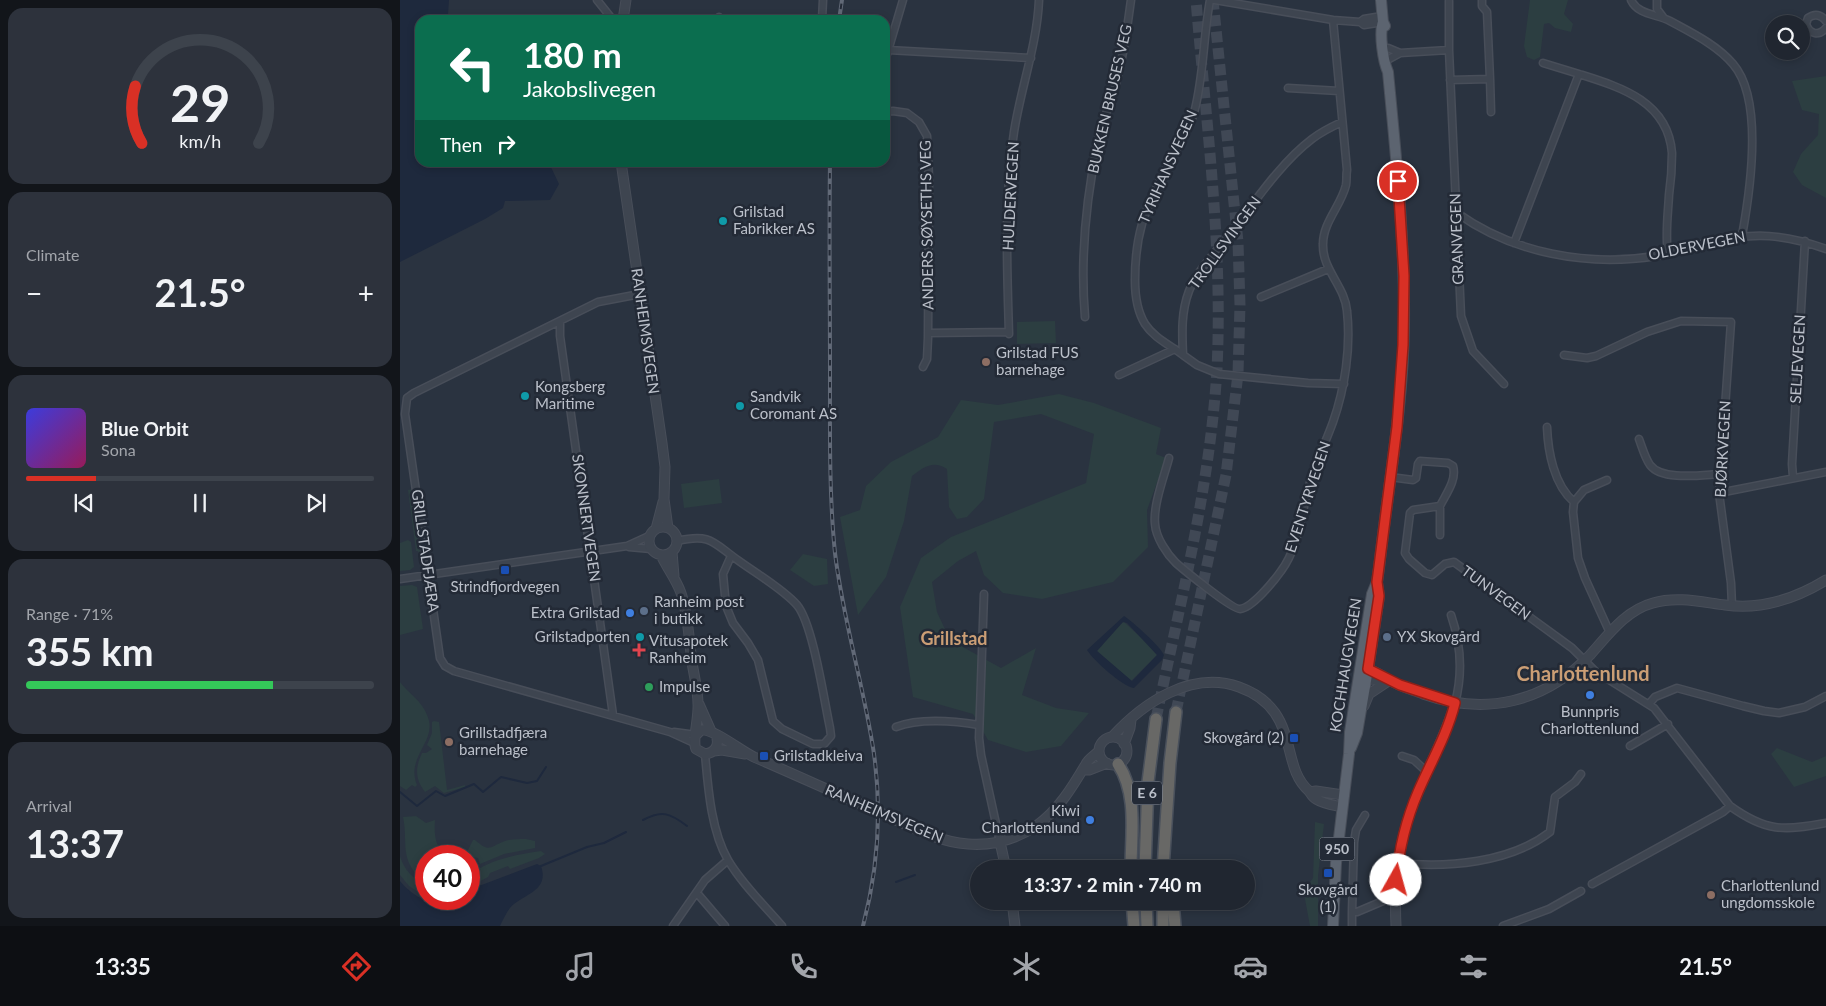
<!DOCTYPE html>
<html lang="en">
<head>
<meta charset="utf-8">
<style>
	:root { --surface:#202630; --page:#2d323c; --text:#f1f3f6; --muted:#a2a5ab; --line:#3d434c; --accent:#d93025 }
	body { margin:0; font-family:Lato,sans-serif; background:var(--page); color:var(--text); height:100vh; display:flex; flex-direction:column; font-size:19px; white-space:nowrap }
	* { box-sizing:border-box; margin:0 }
	p { font-size:16px; color:var(--muted) }
	.icon { flex:none; width:28px; height:28px; fill:none; stroke:currentColor; stroke-width:2; stroke-linecap:round; stroke-linejoin:round }
	.map { position:relative; flex:1; overflow:hidden }
	.panel { display:flex; flex-direction:column; gap:8px; padding:8px; background:#12151a; width:400px }
	.panel>* { flex:none }
	.guide { position:absolute; left:15px; top:15px; width:475px; height:152px; border-radius:15px; box-shadow:0 2px 8px #0003,0 0 0 1px var(--line); background:#0b6e4f; color:#fff; overflow:hidden }
	.controls { position:absolute; left:1365px; top:15px; display:grid; gap:10px }
	.controls a { display:grid; place-items:center; width:45px; height:45px; border-radius:50%; background:var(--surface); box-shadow:0 2px 8px #0003,0 0 0 1px var(--line); font-size:25px }
	.speed { position:absolute; left:15px; top:845px; display:flex; gap:10px; font-size:25px; font-weight:700; text-align:center }
	.speed>* { display:grid; place-content:center; width:65px; height:65px; border-radius:50%; background:var(--surface); box-shadow:0 2px 8px #0003,0 0 0 1px var(--line); line-height:1 }
	.speed .limit { border:8px solid #d22; background:#fff; color:#111 }
	.pin { position:absolute; display:grid; place-items:center; width:42px; height:42px; color:#fff; margin:-21px; border:2px solid #fff; border-radius:50%; box-shadow:0 1px 5px #0007 }
	.me { position:absolute; width:55px; margin:-28px; rotate:7deg; stroke-linejoin:round; filter:drop-shadow(0 0 4px #0008) }
	.turn { display:flex; align-items:center; gap:18px; height:105px; padding:0 25px; font-size:22px }
	.turn .icon { width:65px; height:65px; stroke-width:2.5 }
	.turn b { display:block; font-size:35px; line-height:42px }
	.then { display:flex; align-items:center; height:48px; padding:0 25px; background:#0003; gap:10px; font-size:19px }
	.big { font-size:38px; font-weight:700; line-height:1.1 }
	.panel .tile { flex:1; display:flex; flex-direction:column; justify-content:center; gap:8px; min-width:0; padding:0 18px; border-radius:15px; background:var(--page) }
	.panel .dial { align-items:center; gap:0 }
	.dial svg { height:130px; overflow:visible; fill:none; stroke:var(--line); stroke-width:7; stroke-linecap:round; text-anchor:middle }
	.dial text { fill:var(--text); stroke:none }
	.song { display:flex; align-items:center; gap:15px }
	.cover { width:60px; height:60px; border-radius:8px; background:linear-gradient(135deg,hsl(240 70% 55%),hsl(330 70% 35%)) }
	.played { height:5px; border-radius:2px; background:linear-gradient(90deg,var(--accent) 20%,var(--line) 20%) }
	.keys { display:flex; justify-content:space-around; direction:ltr }
	.heat { display:flex; justify-content:space-between; align-items:center; font-size:28px; direction:ltr }
	.charge { height:8px; border-radius:4px; background:linear-gradient(90deg,#34c759 71%,var(--line) 0) }
	.trip { position:absolute; left:570px; top:860px; width:285px; height:50px; border-radius:25px; background:var(--surface); box-shadow:0 2px 8px #0003,0 0 0 1px var(--line); font-weight:700; line-height:50px; text-align:center }
	.menu { display:flex; height:80px; justify-content:space-around; align-items:center; background:#0d0f13; color:var(--muted) }
	.menu .icon { width:35px; height:35px }
	.menu .active { color:var(--accent) }
	.menu b { font-size:22px; color:var(--text) }
	main { display:flex; flex:1; min-height:0 }
	.map>svg:first-child { display:block }
	.green { fill:#2c3e41 }
	.water { fill:#1e293d; fill-rule:evenodd }
	.lines { fill:none; stroke-linecap:round; stroke-linejoin:round }
	.stream { stroke:#1e293d; stroke-width:2 }
	.trunk-tunnel { stroke:#404855; stroke-width:11; stroke-dasharray:11 5.5; stroke-linecap:butt }
	.minor-casing { stroke:#484e59; stroke-width:9 }
	.tertiary-casing { stroke:#484e59; stroke-width:11 }
	.primary-casing { stroke:#484e59; stroke-width:12 }
	.trunk-casing { stroke:#49505b; stroke-width:14 }
	.minor { stroke:#3e4550; stroke-width:6 }
	.tertiary { stroke:#3e4550; stroke-width:9 }
	.primary { stroke:#5c6470; stroke-width:10 }
	.trunk { stroke:#686866; stroke-width:11 }
	.rail-casing { stroke:#616977; stroke-width:4 }
	.rail { stroke:#232a36; stroke-width:2; stroke-dasharray:5.5; stroke-linecap:butt }
	.route-casing { stroke:#8d1f18; stroke-width:12 }
	.route { stroke:#d93025; stroke-width:9 }
	.culture-dot { fill:#0f9aa8; stroke:#232a36; stroke-width:2 }
	.education-dot { fill:#8d6e63; stroke:#232a36; stroke-width:2 }
	.transit-dot { fill:#1a4fb4; stroke:#232a36; stroke-width:2 }
	.service-dot { fill:#5c6f8a; stroke:#232a36; stroke-width:2 }
	.shop-dot { fill:#3f7fe0; stroke:#232a36; stroke-width:2 }
	.health-dot { fill:#e0444e; stroke:#232a36; stroke-width:2 }
	.leisure-dot { fill:#2e9e5b; stroke:#232a36; stroke-width:2 }
	.labels { text-anchor:middle; stroke-width:5; stroke-linejoin:round; paint-order:stroke }
	.shield { fill:#232a36; stroke:#8d939e; stroke-width:1 }
	.shield-label { font-size:14px; font-weight:bold; fill:#bbc0ca }
	.street-label { font-size:15px; fill:#bbc0ca; stroke:#232a36 }
	.poi-label { font-size:15px; fill:#bbc0ca; stroke:#232a36; text-anchor:start }
	.quarter-label { font-size:18px; font-weight:bold; fill:#cb9e75; stroke:#232a36 }
	.district-label { font-size:20px; font-weight:bold; fill:#cb9e75; stroke:#232a36 }
</style>
</head>
<body>
<main>
<section class="panel">
<div class="tile dial"><svg viewBox="0 0 100 80">
<path d="M14 69A42 42 0 1 1 86 69"/>
<path d="M14 69A42 42 0 0 1 10 34" stroke="#d93025"/>
<text x="50" y="56" font-size="32" font-weight="700">29</text>
<text x="50" y="72" font-size="11">km/h</text>
</svg></div>
<div class="tile"><p>Climate</p>
<div class="heat"><a>−</a><b class="big">21.5°</b><a>+</a></div>
</div>
<div class="tile">
<div class="song"><i class="cover"></i><div><b>Blue Orbit</b><p>Sona</p></div></div>
<div class="played"></div>
<div class="keys"><svg class="icon" aria-label="previous" viewBox="0 0 24 24"><path d="M18 5L8 12l10 7zM5 5v14"/></svg><svg class="icon" aria-label="pause" viewBox="0 0 24 24"><path d="M8 5v14M16 5v14"/></svg><svg class="icon" aria-label="next" viewBox="0 0 24 24"><path d="M6 5l10 7-10 7zM19 5v14"/></svg></div>
</div>
<div class="tile"><p>Range · 71%</p><b class="big">355 km</b><div class="charge"></div></div>
<div class="tile"><p>Arrival</p><b class="big">13:37</b></div>
</section>
<div class="map">
<svg width="1426" height="926" viewBox="0 0 1426 926">
	<rect width="100%" height="100%" fill="#2a3340"/>
	<path class="green" d="M1130 0H1168L1164 14 1173 24 1171 32 1155 28 1149 23 1144 24 1140 57 1134 60 1127 57 1124 46Z
		M1426 76V198L1402 185 1393 172 1401 154 1418 135 1419 114 1402 110 1392 81Z
		M655 321 656 343 617 344V322Z
		M659 394 694 403 761 428 756 454 766 458 747 510 748 547 713 582 642 599 603 593 584 575 576 551 558 561 532 582 537 612 550 640 601 668 636 648 622 695 656 708 689 713 661 746 626 752 588 740 573 714 513 697 500 607 521 558 551 537 686 483 694 434 641 414 594 422 584 499 567 517 557 519 549 507 547 469C533 460 524 467 512 476L504 521 486 577 458 615 440 517 460 510 466 486 491 462 538 437 561 400 598 405Z
		M319 479 322 503 284 508 281 484Z
		M13 489 22 557H19L18 551H16L8 490Z
		M8 540 11 542 14 567 10 570 0 571V543Z
		M403 554 427 559 428 584 414 586 390 570Z
		M12 585 17 587 23 629 0 635V586Z
		M724 622 748 644 757 655 731 681 697 651 720 624Z
		M0 682C9 694 22 701 27 715 39 741 5 756 17 785L15 787 12 785 6 790 0 786Z
		M34 721 39 722 47 790 65 785V787L44 793 35 786 25 792C15 779 15 768 22 753H26L32 749 27 745 32 733V722Z
		M1377 748 1412 762 1426 756V776L1394 787 1371 754Z
		M16 816 26 823 35 820C34 835 35 845 45 856H26V881L22 875H17C0 856 8 840 3 817Z
		M915 822 924 824 918 876V926H910L905 899 906 888 913 878Z
		M126 839 135 841V848L104 854 80 864 78 858 68 856V850L73 840H75C90 853 89 847 105 841 111 839 118 839 126 839Z
		M141 851 145 854 139 858 110 869 108 866 90 873 88 877 69 887V875C91 859 115 855 141 851Z
		M0 856C4 870 13 879 26 885V897L9 886 0 875Z"/>
	<path class="water" d="M0 0H49L48 15 46 20H20V43L16 52 20 58 17 64 20 65V162L149 163 159 184 150 200 105 201 103 208 85 219 0 262Z
		M724 616C733 622 760 646 764 655L762 660 734 688C723 687 693 660 687 650ZM723 622 727 623 757 655 732 681 697 651Z
		M137 864 141 866C150 892 122 894 110 908 106 913 103 920 100 926H0V881C10 894 32 908 50 903 57 901 61 899 69 899V893L79 886Z"/>
	<g class="lines">
		<path class="stream" d="M0 792 17 806 36 791 45 796 74 784 83 792 101 777 127 783 137 781 146 767
			M243 820C262 810 270 813 287 826
			M141 866 187 847 204 843 226 832
			M496 882 515 875"/>
		<path class="trunk-tunnel" d="M776 712 826 475 838 374 840 305 838 242 813 0
			M756 719C780 603 810 488 817 369 823 245 806 123 796 0"/>
		<g class="minor-casing">
			<path id="minor" d="M197 0 213 20
				M815 0 933 20 960 22 964 25 983 22
				M1082 0V6L1087 12 1090 79
				M1231 0C1238 15 1257 14 1270 21 1292 33 1317 45 1333 64 1364 100 1350 192 1342 236
				M1257 0V9L1263 17
				M318 20 319 17
				M422 20 423 0
				M1426 21C1421 15 1415 13 1408 18L1406 24C1410 35 1419 36 1426 28
				M960 22 964 19 982 16
				M988 48 1000 53 1049 50 1061 316 1073 351 1104 384
				M488 50 631 58
				M1049 50V1
				M989 59 1000 53
				M485 61 503 0
				M1143 63 1179 74
				M1050 80 1090 79 1091 112
				M888 88 939 91
				M485 112 493 111 507 113 519 122 527 136 529 178 528 338 527 359 523 367
				M942 122C931 127 921 132 912 139 880 163 852 206 827 238 814 254 797 271 789 291 781 312 782 333 783 355L797 365 819 374 908 383 944 384
				M1057 213C1113 253 1187 267 1256 256 1274 253 1292 246 1311 242 1354 232 1385 234 1426 249
				M1114 243 1179 74C1220 87 1268 101 1272 153 1272 167 1271 181 1269 195 1268 214 1265 235 1268 253
				M240 294 198 302 14 393 7 398 5 414 40 658 45 666 54 671 270 732 294 743
				M861 297 928 269
				M685 317C680 258 686 199 698 141 702 121 711 103 716 83 724 56 727 28 731 0
				M160 321V336L213 715
				M528 333 609 332
				M609 334C607 267 604 198 614 132 621 87 637 45 639 0
				M783 355C770 345 754 338 745 324 737 311 735 295 735 280 735 236 744 210 765 171 773 154 789 130 794 113 804 76 803 38 810 0
				M1164 355 1187 358 1196 356 1247 332 1281 321 1331 322 1319 493 1331 583 1332 606
				M719 375 775 349
				M1147 427C1148 452 1154 485 1174 502L1173 512 1178 558 1185 578 1210 633
				M1239 439C1242 447 1245 458 1250 465 1262 481 1301 475 1319 474
				M769 458C764 477 753 505 755 524 756 538 767 554 776 563 784 570 833 610 840 609 852 608 874 581 881 571 899 547 901 514 909 486 915 464 925 444 933 422 945 388 951 347 947 311 945 286 922 270 923 244 923 222 941 206 946 185 947 180 946 175 947 170L933 20
				M990 477 1013 480 1016 478 1018 464 1020 461 1048 463 1053 466C1057 480 1046 494 1040 506L1013 510 1010 513 1005 553 1009 559 1025 573 1032 575 1045 564 1054 562 1172 648 1195 671 1254 708 1330 806C1366 832 1384 831 1426 823
				M1393 477 1392 464 1405 241
				M1319 493 1426 472
				M1174 502 1184 490 1207 480
				M1040 506V535
				M277 541C312 533 313 543 339 561 357 574 383 589 397 605 413 624 424 700 430 728L431 736 424 744H413L382 729 373 721 358 660 348 643 333 623 326 606 323 574 331 556
				M229 547 251 549
				M0 579 227 546 251 535
				M584 594 579 738 581 755 600 842
				M1051 615C1061 644 1063 673 1055 703
				M1249 704 1255 697 1277 688 1343 706 1364 711 1379 713 1405 707 1426 696
				M496 727C519 718 555 721 579 725
				M274 732 296 735
				M1230 746 1268 724
				M305 754C308 787 311 831 328 860 342 884 364 905 382 926
				M1002 756 1014 760 1027 772
				M998 863C1047 868 1110 863 1150 832L1155 797 1175 782 1181 774
				M1192 884 1323 812 1330 806
				M297 893 325 926
				M952 912 954 842 956 830 965 815
				M273 926 305 880 328 860
				M952 926V912H957L990 898H995
				M1103 926 1149 909 1181 891"/>
		</g>
		<g class="tertiary-casing">
			<path id="tertiary" d="M223 20 226 0
				M221 162 262 443 265 467 264 499 268 528
				M249 541a14 14 0 1 1 28 0a14 14 0 1 1-28 0Z
				M256 529 263 502
				M272 552 274 576
				M261 555C267 568 276 579 281 593 288 614 289 639 292 662 294 676 298 690 298 704 299 717 292 741 296 749L305 754C315 753 320 745 316 735
				M985 682 967 678 960 672 968 669C977 672 984 677 991 681 1001 687 1013 690 1023 694 1085 716 1144 703 1190 655 1208 635 1226 610 1253 603 1277 596 1301 602 1325 605 1361 610 1395 599 1426 580
				M299 704 311 731
				M964 706 969 694 987 682
				M296 735 301 730C313 728 341 751 354 757 396 775 437 794 479 812 507 825 537 842 568 844 592 846 616 839 636 826 658 811 673 786 686 764 688 759 695 755 699 751
				M712 737C743 703 791 670 839 687 853 692 866 700 875 713 893 739 887 772 909 791 911 794 913 798 916 799 924 804 933 805 942 807
				M699 751a14 14 0 1 1 28 0a14 14 0 1 1-28 0Z
				M724 744 730 728 731 720
				M314 751 322 750 345 754
				M683 770H689L707 763
				M910 792 916 791 943 795
				M600 842 606 869
				M612 901 615 926
				M996 926C994 884 998 842 1014 802 1027 769 1045 738 1055 703"/>
		</g>
		<g class="primary-casing">
			<path id="primary" d="M981 0 983 22 985 26
				M951 748 957 733 968 669 979 596 977 583
				M933 926 936 863 949 754 950 732 972 594 977 582 979 568C988 487 1003 407 1004 326 1005 241 996 156 988 72 983 61 979 33 983 22"/>
		</g>
		<g class="trunk-casing">
			<path id="trunk" d="M718 764C738 794 731 835 731 869
				M745 869 748 782 756 719
				M763 869 770 763 776 712
				M732 901 734 926
				M746 901 747 926
				M763 901V926
				M773 901 775 926"/>
		</g>
		<use href="#minor" class="minor"/>
		<use href="#tertiary" class="tertiary"/>
		<use href="#primary" class="primary"/>
		<use href="#trunk" class="trunk"/>
		<g class="rail-casing">
			<path id="rail" d="M439 20 442 0
				M430 162C429 233 430 304 430 375 430 434 429 494 435 553 443 621 464 686 474 754 482 812 478 869 463 926"/>
		</g>
		<use href="#rail" class="rail"/>
	</g>
	<g class="lines">
		<g class="route-casing">
			<path id="route" d="M996 880C999 850 1006 820 1018 792 1031 762 1047 735 1055 703L1000 685 968 669 979 596 977 582 997 427 1003 345 1004 276 998 181"/>
		</g>
		<use href="#route" class="route"/>
	</g>
	<g class="culture-dot">
		<circle cx="323" cy="221" r="5"/>
		<circle cx="125" cy="396" r="5"/>
		<circle cx="340" cy="406" r="5"/>
		<circle cx="240" cy="637" r="5"/>
	</g>
	<g class="education-dot">
		<circle cx="586" cy="362" r="5"/>
		<circle cx="49" cy="742" r="5"/>
		<circle cx="1311" cy="895" r="5"/>
	</g>
	<g class="transit-dot">
		<rect x="100" y="565" width="10" height="10" rx="2.5"/>
		<rect x="889" y="733" width="10" height="10" rx="2.5"/>
		<rect x="359" y="751" width="10" height="10" rx="2.5"/>
		<rect x="923" y="868" width="10" height="10" rx="2.5"/>
	</g>
	<g class="service-dot">
		<circle cx="244" cy="611" r="5"/>
		<circle cx="987" cy="637" r="5"/>
	</g>
	<g class="shop-dot">
		<circle cx="230" cy="613" r="5"/>
		<circle cx="1190" cy="695" r="5"/>
		<circle cx="690" cy="820" r="5"/>
	</g>
	<path class="health-dot" d="M236.5 642.5h5v5h5v5h-5v5h-5v-5h-5v-5h5z"/>
	<circle class="leisure-dot" cx="249" cy="687" r="5"/>
	<g class="labels">
		<g class="shield">
			<rect x="732" y="781.5" width="30" height="23" rx="4"/>
			<rect x="919.5" y="837.5" width="35" height="23" rx="4"/>
		</g>
		<g class="shield-label">
			<text x="747" y="798">E 6</text>
			<text x="937" y="854">950</text>
		</g>
		<g class="street-label">
			<text transform="translate(710 99) rotate(-77)" y="5">BUKKEN BRUSES VEG</text>
			<text transform="translate(768 167) rotate(-66)" y="5">TYRIHANSVEGEN</text>
			<text transform="translate(611 196) rotate(-87)" y="5">HULDERVEGEN</text>
			<text transform="translate(527 225) rotate(-91)" y="5">ANDERS SØYSETHS VEG</text>
			<text transform="translate(1057 239) rotate(-92)" y="5">GRANVEGEN</text>
			<text transform="translate(825 243) rotate(-54)" y="5">TROLLSVINGEN</text>
			<text transform="translate(1297 246) rotate(-11)" y="5">OLDERVEGEN</text>
			<text transform="translate(245 331) rotate(82)" y="5">RANHEIMSVEGEN</text>
			<text transform="translate(1398 359) rotate(-87)" y="5">SELJEVEGEN</text>
			<text transform="translate(1323 449) rotate(-87)" y="5">BJØRKVEGEN</text>
			<text transform="translate(908 497) rotate(-72)" y="5">EVENTYRVEGEN</text>
			<text transform="translate(186 518) rotate(82)" y="5">SKONNERTVEGEN</text>
			<text transform="translate(25 551) rotate(82)" y="5">GRILLSTADFJÆRA</text>
			<text transform="translate(1096 593) rotate(36)" y="5">TUNVEGEN</text>
			<text transform="translate(946 665) rotate(-81)" y="5">KOCHHAUGVEGEN</text>
			<text transform="translate(484 814) rotate(23)" y="5">RANHEIMSVEGEN</text>
		</g>
		<g class="poi-label">
			<text x="333" y="217">Grilstad<tspan x="333" dy="17">Fabrikker AS</tspan></text>
			<text x="596" y="358">Grilstad FUS<tspan x="596" dy="17">barnehage</tspan></text>
			<text x="135" y="392">Kongsberg<tspan x="135" dy="17">Maritime</tspan></text>
			<text x="350" y="402">Sandvik<tspan x="350" dy="17">Coromant AS</tspan></text>
			<text x="105" y="592" text-anchor="middle">Strindfjordvegen</text>
			<text x="254" y="607">Ranheim post<tspan x="254" dy="17">i butikk</tspan></text>
			<text x="220" y="618" text-anchor="end">Extra Grilstad</text>
			<text x="230" y="642" text-anchor="end">Grilstadporten</text>
			<text x="997" y="642">YX Skovgård</text>
			<text x="249" y="646">Vitusapotek<tspan x="249" dy="17">Ranheim</tspan></text>
			<text x="259" y="692">Impulse</text>
			<text x="1190" y="717" text-anchor="middle">Bunnpris<tspan x="1190" dy="17">Charlottenlund</tspan></text>
			<text x="59" y="738">Grillstadfjæra<tspan x="59" dy="17">barnehage</tspan></text>
			<text x="884" y="743" text-anchor="end">Skovgård (2)</text>
			<text x="374" y="761">Grilstadkleiva</text>
			<text x="680" y="816" text-anchor="end">Kiwi<tspan x="680" dy="17">Charlottenlund</tspan></text>
			<text x="1321" y="891">Charlottenlund<tspan x="1321" dy="17">ungdomsskole</tspan></text>
			<text x="928" y="895" text-anchor="middle">Skovgård<tspan x="928" dy="17">(1)</tspan></text>
		</g>
		<g class="quarter-label">
			<text x="554" y="645">Grillstad</text>
		</g>
		<g class="district-label">
			<text x="1183" y="681">Charlottenlund</text>
		</g>
	</g>
</svg>
<div class="controls">
<a><svg class="icon" aria-label="search" viewBox="0 0 24 24"><circle cx="10" cy="10" r="6"/><path d="M15 15l6 6"/></svg></a>
</div>
<div class="speed"><div class="limit">40</div></div>
<div class="pin" style="left:998px;top:181px;background:#d93025"><svg class="icon" aria-label="arrive" viewBox="0 0 24 24"><path d="M6 21V4h12l-3 4 3 4H6"/></svg></div>
<svg class="me" style="left:996px;top:880px" viewBox="-20 -20 40 40"><circle r="19" fill="#fff"/><path d="M0-13L10 11 0 6-10 11z" fill="#d93025"/></svg>
<div class="trip">13:37 · 2 min · 740 m</div>
<div class="guide">
<div class="turn"><svg class="icon" aria-label="left" viewBox="0 0 24 24"><path d="M17 20v-9H6M10 6l-5 5 5 5"/></svg><div><b>180 m</b>Jakobslivegen</div></div>
<div class="then">Then<svg class="icon" aria-label="right" viewBox="0 0 24 24"><path d="M7 20v-9h11M14 6l5 5-5 5"/></svg></div>
</div>
</div>
</main>
<nav class="menu">
<b>13:35</b>
<svg class="icon active" aria-label="directions" viewBox="0 0 24 24"><path d="M12 3l9 9-9 9-9-9zM9 14v-3h6M13 9l2 2-2 2"/></svg>
<svg class="icon" aria-label="music" viewBox="0 0 24 24"><path d="M9 18V5l10-2v13"/><circle cx="6" cy="18" r="3"/><circle cx="16" cy="16" r="3"/></svg>
<svg class="icon" aria-label="phone" viewBox="0 0 24 24"><path d="M5 4h4l2 5-3 2q2 4 5 5l2-3 5 2v4C11 20 4 13 5 4z"/></svg>
<svg class="icon" aria-label="climate" viewBox="0 0 24 24"><path d="M12 3v18M4 7l16 10M4 17L20 7"/></svg>
<svg class="icon" aria-label="car" viewBox="0 0 24 24"><path d="M5 17H2v-5l4-1 3-4h7l3 4 3 1v5h-3M9 17h6M6 11h13"/><circle cx="7" cy="17" r="2"/><circle cx="17" cy="17" r="2"/></svg>
<svg class="icon" aria-label="filters" viewBox="0 0 24 24"><path d="M4 7h16M4 17h16"/><circle cx="9" cy="7" r="2"/><circle cx="15" cy="17" r="2"/></svg>
<b>21.5°</b>
</nav>
</body>
</html>
